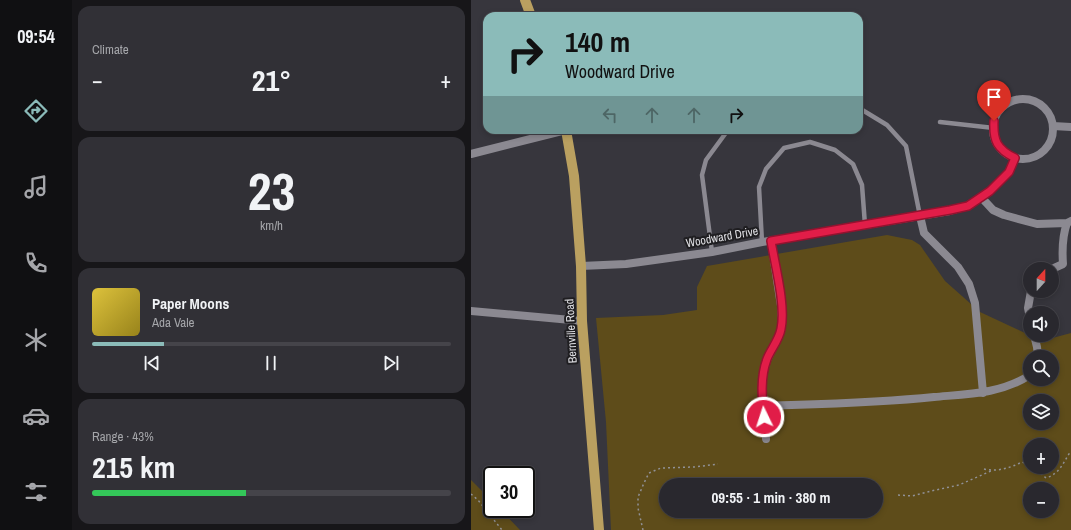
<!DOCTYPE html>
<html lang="en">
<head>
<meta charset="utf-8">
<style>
	:root { --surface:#29282e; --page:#313036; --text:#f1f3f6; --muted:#a5a6aa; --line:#45444a; --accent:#8bbbb9 }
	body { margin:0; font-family:"Archivo Narrow",sans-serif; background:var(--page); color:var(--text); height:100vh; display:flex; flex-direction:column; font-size:15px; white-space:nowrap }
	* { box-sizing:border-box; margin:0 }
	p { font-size:13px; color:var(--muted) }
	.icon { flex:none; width:22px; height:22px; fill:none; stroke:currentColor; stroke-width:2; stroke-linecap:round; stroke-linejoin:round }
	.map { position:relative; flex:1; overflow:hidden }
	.details { display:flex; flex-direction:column; gap:6px; padding:6px; background:#171619; width:399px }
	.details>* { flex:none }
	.hud { position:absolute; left:12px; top:12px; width:380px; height:122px; border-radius:12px; box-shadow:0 2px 6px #0003,0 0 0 1px var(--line); background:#8bbbb9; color:#111; overflow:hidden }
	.needle { width:26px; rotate:21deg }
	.buttons { position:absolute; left:552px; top:262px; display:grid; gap:8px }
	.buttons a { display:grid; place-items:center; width:36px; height:36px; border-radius:50%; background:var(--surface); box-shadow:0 2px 6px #0003,0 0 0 1px var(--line); font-size:20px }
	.speed { position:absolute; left:12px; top:466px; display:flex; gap:8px; font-size:20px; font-weight:700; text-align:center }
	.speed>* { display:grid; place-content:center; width:52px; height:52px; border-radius:50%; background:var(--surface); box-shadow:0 2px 6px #0003,0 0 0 1px var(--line); line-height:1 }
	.speed .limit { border:2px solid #111; border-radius:6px; background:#fff; color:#111 }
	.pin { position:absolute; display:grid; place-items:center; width:34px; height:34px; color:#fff; margin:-41px -17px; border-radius:50% 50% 50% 0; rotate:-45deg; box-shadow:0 0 4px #0007 }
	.pin .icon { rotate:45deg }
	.me { position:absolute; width:44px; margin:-22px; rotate:356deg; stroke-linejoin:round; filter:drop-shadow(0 0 3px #0008) }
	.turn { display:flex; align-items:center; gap:14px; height:84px; padding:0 16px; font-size:18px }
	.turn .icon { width:52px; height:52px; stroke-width:2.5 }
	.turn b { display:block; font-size:28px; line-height:34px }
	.lanes { display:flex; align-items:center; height:38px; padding:0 16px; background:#0003; justify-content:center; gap:20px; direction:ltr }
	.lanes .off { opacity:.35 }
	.big { font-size:30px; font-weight:800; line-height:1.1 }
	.details .card { flex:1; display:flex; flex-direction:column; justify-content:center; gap:6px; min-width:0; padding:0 14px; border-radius:12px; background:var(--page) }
	.details .dial { align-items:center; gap:0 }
	.dial b { font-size:52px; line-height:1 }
	.song { display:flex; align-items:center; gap:12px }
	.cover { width:48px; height:48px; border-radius:6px; background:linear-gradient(135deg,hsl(50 70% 55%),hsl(50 70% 35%)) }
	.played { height:4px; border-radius:2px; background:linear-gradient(90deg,var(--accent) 20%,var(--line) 20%) }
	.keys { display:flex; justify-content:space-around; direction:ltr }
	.heat { display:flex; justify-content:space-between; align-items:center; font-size:22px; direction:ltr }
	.charge { height:6px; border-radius:3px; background:linear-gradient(90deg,#34c759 43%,var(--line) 0) }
	.trip { position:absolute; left:188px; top:478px; width:224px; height:40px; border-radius:20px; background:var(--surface); box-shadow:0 2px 6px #0003,0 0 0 1px var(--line); font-weight:800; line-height:40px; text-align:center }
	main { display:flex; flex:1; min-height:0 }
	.tab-bar { display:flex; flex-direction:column; width:72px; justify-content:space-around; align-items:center; background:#101012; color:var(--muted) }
	.tab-bar .icon { width:28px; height:28px }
	.tab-bar .active { color:var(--accent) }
	.tab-bar b { font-size:18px; color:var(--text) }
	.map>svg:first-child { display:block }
	.green { fill:#5e4c1a; fill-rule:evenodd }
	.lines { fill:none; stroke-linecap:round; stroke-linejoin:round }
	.path { stroke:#919196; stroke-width:1.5; stroke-dasharray:2 3; stroke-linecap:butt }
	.lane { stroke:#8b8991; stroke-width:4.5 }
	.street { stroke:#8b8991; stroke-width:8 }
	.primary { stroke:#baa060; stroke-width:10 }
	.route-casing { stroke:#92132f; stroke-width:10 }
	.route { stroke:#e11d48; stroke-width:7 }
	.labels { text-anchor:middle; stroke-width:4; stroke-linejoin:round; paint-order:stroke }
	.street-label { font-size:12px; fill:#dfdfe3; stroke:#1f1e21 }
</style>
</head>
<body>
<main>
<nav class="tab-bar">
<b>09:54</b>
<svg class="icon active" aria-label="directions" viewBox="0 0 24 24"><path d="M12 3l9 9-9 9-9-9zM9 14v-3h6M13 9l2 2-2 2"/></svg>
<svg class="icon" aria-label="music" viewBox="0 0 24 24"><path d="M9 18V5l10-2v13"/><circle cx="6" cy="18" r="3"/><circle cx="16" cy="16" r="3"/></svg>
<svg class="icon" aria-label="phone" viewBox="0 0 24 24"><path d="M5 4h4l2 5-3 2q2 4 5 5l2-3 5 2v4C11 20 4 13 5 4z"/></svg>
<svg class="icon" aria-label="climate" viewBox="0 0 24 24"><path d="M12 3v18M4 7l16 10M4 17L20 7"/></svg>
<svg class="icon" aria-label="car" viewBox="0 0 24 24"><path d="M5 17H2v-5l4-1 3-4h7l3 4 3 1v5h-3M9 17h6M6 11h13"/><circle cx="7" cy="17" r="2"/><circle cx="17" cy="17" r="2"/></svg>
<svg class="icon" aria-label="filters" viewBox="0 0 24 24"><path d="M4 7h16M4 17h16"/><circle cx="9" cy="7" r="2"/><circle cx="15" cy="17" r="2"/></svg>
</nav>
<section class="details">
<div class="card"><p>Climate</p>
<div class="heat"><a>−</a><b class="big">21°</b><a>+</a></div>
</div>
<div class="card dial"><b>23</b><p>km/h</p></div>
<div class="card">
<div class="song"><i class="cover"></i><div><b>Paper Moons</b><p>Ada Vale</p></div></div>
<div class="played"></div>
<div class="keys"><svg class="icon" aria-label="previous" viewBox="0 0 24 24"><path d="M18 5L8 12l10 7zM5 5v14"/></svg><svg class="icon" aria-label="pause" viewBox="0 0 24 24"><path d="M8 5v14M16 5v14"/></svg><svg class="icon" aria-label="next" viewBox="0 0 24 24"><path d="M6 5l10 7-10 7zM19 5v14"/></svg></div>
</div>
<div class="card"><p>Range · 43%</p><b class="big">215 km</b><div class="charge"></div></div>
</section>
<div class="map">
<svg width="600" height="530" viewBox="0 0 600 530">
	<rect width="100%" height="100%" fill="#37363d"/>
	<path class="green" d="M416 235 441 240 449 245 474 281 509 312 554 333 574 340 600 333V530H140L135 422 125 318 192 315 226 310V287L236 266ZM559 357H581V379H559ZM559 401H581V423H559ZM559 445H581V467H559ZM195 485H405V511H195ZM559 489H581V511H559Z
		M0 480 21 501V509H29L49 530H0Z"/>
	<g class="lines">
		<path class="path" d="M562 467 575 478C590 473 592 462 600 451
			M513 469C526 472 539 468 551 462L559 465
			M0 494 7 500 31 530
			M427 495 441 496 460 491 488 485 520 471
			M172 530 167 508V497L173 483 178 473 190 468 223 467 247 464"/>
		<path class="lane" d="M388 108 416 125 435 146 449 216
			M469 122 523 128
			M291 242 288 187 295 169 313 148 339 142 364 150 382 164 391 185 394 225
			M241 252 231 175 235 160 257 130"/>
		<path class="street" d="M522 129a30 30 0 1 1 60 0a30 30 0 1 1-60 0Z
			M582 126 600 127
			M0 154 95 130
			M510 197 522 210 533 215 566 224 596 223 600 221
			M449 216 453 233 487 267 498 284 504 303 512 393
			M110 266 155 264 241 252 291 242 479 211 497 206 519 191 538 172 544 158
			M581 269 592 264C591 250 591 237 596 223
			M0 311 111 321
			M559 318 557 308 560 291
			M563 335 566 347 567 357
			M292 406C349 404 406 403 463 397 496 394 530 394 559 375
			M295 439 291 378 296 360 310 331 311 321 310 306 300 241"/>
		<path class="primary" d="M54 0 60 16
			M95 130 103 176 110 266 111 321 128 530"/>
	</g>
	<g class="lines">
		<g class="route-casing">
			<path id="route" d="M293 417C291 398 289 378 296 359 300 349 308 340 310 329 315 306 304 265 300 241L479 210 497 206 519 191 538 172 544 158C526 149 522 141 523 121"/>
		</g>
		<use href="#route" class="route"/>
	</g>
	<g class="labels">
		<g class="street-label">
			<text transform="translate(251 237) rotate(-10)" y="4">Woodward Drive</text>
			<text transform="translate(100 331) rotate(-93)" y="4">Bernville Road</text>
		</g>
	</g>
</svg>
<div class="buttons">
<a><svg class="needle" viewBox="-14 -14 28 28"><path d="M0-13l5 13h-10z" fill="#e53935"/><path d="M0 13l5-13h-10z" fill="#a5a6aa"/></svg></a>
<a><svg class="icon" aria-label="sound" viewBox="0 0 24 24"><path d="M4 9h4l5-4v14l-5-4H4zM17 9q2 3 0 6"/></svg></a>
<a><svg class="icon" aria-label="search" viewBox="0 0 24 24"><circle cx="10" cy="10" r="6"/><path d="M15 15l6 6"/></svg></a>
<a><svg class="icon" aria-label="layers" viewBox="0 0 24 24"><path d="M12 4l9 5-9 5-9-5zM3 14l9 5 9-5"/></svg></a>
<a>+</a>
<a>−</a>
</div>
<div class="speed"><div class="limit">30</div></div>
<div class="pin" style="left:523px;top:121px;background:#d93025"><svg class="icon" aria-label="arrive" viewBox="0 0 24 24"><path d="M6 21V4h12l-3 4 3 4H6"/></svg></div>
<svg class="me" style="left:293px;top:417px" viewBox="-20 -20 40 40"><circle r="17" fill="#e11d48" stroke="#fff" stroke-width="3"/><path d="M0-11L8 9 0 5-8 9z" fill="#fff"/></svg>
<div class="trip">09:55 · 1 min · 380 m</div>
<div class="hud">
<div class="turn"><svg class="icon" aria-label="right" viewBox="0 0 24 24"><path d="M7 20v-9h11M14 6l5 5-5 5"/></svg><div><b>140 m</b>Woodward Drive</div></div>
<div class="lanes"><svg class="icon off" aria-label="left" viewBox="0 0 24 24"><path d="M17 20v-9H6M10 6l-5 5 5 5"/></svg><svg class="icon off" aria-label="ahead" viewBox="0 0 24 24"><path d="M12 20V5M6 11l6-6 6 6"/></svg><svg class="icon off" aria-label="ahead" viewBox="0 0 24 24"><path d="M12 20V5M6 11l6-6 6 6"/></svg><svg class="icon" aria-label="right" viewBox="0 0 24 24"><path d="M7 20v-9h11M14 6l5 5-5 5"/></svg></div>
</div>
</div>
</main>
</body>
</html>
